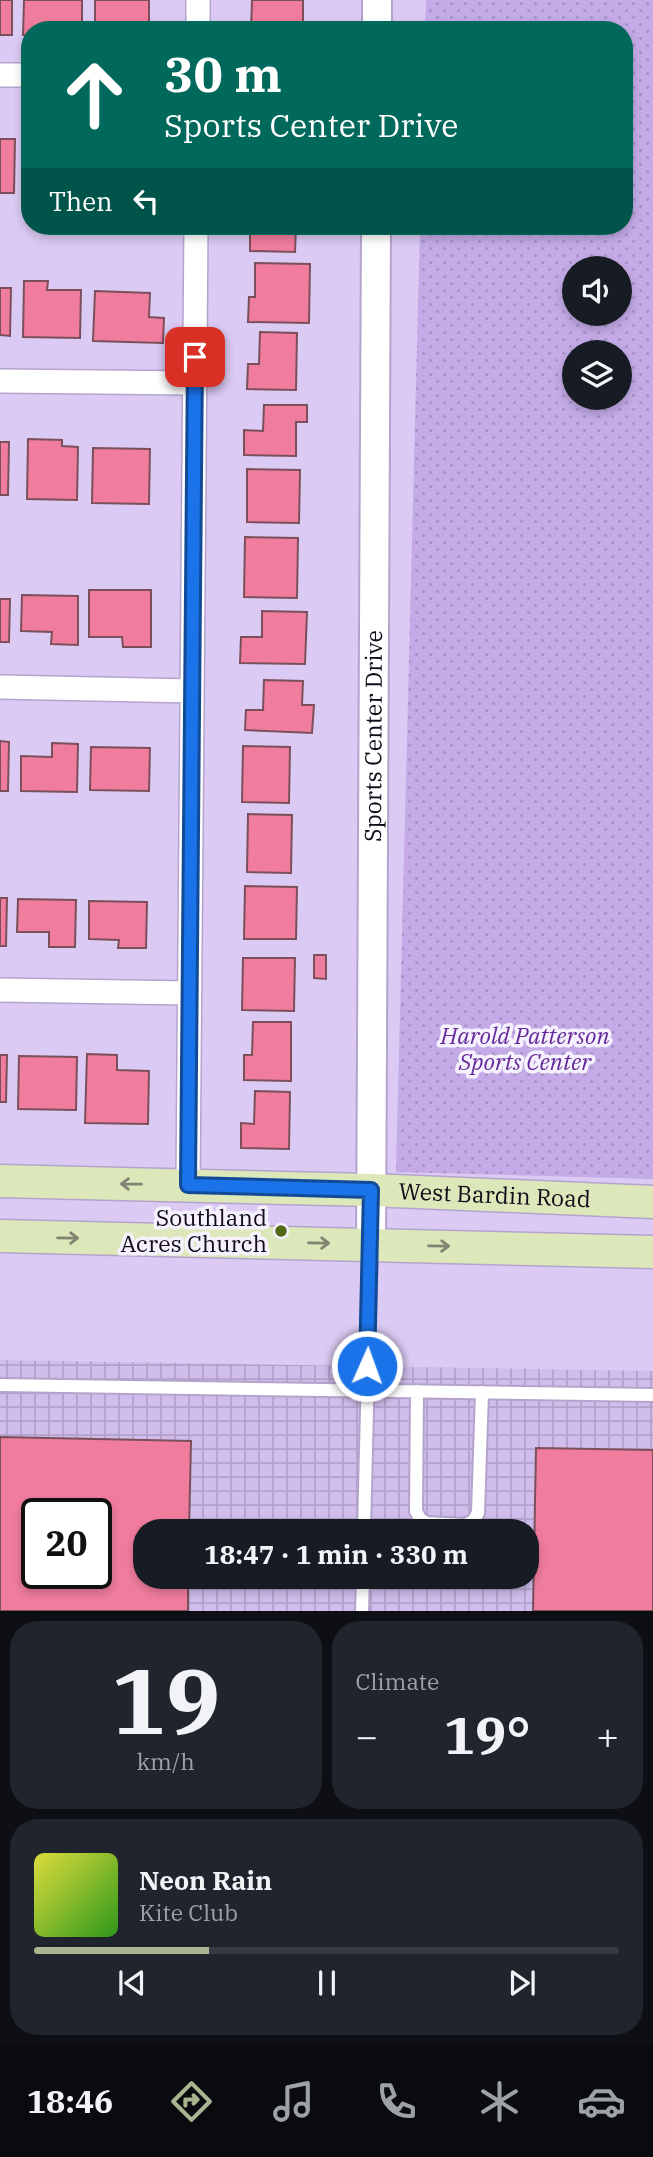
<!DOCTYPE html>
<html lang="en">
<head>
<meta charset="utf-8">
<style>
	:root { --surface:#171b24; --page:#20242c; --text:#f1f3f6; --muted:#9ea1a6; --line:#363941; --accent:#aab491 }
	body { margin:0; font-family:"IBM Plex Serif",serif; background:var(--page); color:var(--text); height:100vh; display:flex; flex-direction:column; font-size:26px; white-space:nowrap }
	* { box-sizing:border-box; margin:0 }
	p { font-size:23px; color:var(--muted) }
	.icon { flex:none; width:38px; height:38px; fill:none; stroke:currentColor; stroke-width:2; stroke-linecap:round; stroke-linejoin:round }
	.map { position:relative; height:1611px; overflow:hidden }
	.details { display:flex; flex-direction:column; gap:10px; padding:10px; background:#0d0f14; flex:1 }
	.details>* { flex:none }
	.hud { position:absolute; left:21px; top:21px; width:612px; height:214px; border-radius:28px; box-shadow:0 4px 10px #0003; background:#00695c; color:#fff; overflow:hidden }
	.fabs { position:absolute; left:562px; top:256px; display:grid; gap:14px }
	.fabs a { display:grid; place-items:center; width:70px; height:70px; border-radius:50%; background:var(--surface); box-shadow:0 4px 10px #0003; font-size:35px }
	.speed { position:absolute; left:21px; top:1498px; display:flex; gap:14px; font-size:35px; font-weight:700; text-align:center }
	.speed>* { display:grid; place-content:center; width:91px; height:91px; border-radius:50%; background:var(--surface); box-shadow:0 4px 10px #0003; line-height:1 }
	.speed .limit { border:4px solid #111; border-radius:10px; background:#fff; color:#111 }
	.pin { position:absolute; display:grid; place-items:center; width:60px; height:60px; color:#fff; margin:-30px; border-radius:14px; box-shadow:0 4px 10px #0006 }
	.me { position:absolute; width:77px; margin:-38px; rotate:2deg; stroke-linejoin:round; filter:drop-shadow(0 0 5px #0008) }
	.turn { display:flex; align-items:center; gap:24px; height:147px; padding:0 28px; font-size:32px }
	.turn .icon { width:91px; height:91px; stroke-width:2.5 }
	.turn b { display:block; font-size:49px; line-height:60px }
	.then { display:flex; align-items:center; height:66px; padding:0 28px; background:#0003; gap:14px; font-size:26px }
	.big { font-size:52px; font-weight:800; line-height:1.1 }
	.details .tile { flex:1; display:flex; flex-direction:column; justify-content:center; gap:10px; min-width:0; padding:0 24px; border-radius:28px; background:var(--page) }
	.details .dial { align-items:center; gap:0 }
	.dial b { font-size:91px; line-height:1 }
	.song { display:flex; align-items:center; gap:21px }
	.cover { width:84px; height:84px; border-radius:10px; background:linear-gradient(135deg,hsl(60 70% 55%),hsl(110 70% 35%)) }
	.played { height:7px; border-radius:4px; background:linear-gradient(90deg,var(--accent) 30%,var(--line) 30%) }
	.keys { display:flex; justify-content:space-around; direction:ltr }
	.heat { display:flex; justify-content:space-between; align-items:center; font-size:38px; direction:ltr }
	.details .tiles { flex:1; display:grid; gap:10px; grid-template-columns:1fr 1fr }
	.tile:last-child { grid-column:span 2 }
	.trip { position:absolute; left:133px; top:1519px; width:406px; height:70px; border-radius:28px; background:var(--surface); box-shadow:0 4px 10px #0003; font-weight:800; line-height:70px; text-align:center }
	.dock { display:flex; height:112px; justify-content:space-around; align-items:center; background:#090b0e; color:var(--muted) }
	.dock .icon { width:49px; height:49px }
	.dock .on { color:var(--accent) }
	.dock b { font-size:32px; color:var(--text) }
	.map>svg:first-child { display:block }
	.industrial { fill:url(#industrial-grid); fill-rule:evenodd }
	.park { fill:url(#park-dots); fill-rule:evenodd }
	.building { fill:#f17d9e; stroke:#7b505b; stroke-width:2; fill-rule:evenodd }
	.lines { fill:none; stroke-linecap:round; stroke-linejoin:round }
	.service-casing { stroke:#b4a4cc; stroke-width:16 }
	.minor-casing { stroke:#b4a4cc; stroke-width:26 }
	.tertiary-casing { stroke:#b4a4cc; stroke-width:32 }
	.secondary-casing { stroke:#b4a4cc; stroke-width:35 }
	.service { stroke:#fff; stroke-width:12 }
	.minor { stroke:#fff; stroke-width:23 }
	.tertiary { stroke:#fff; stroke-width:28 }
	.secondary { stroke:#dce7ba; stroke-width:32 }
	.oneway { stroke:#818472 }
	.route-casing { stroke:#114b97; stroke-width:18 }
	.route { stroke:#1a73e8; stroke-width:12 }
	.poi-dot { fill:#536816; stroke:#f6f1fe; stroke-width:2.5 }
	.labels { text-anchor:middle; stroke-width:7; stroke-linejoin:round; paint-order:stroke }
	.street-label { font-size:23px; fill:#120c1a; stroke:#f6f1fe }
	.park-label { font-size:23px; font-style:italic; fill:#64289a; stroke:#f6f1fe }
	.poi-label { font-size:23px; fill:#120c1a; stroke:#f6f1fe; text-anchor:end }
</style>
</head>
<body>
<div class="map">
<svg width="653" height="1611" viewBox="0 0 653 1611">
	<defs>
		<pattern id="industrial-grid" width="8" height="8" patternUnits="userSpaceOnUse" patternTransform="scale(1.75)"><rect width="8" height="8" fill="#d0bdec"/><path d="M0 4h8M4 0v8" fill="none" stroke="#b2a1ca"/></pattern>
		<pattern id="park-dots" width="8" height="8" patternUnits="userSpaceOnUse" patternTransform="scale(1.75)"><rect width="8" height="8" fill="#c4abe7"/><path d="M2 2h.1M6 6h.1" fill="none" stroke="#a792c6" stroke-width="1.8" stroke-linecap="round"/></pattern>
	</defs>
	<rect width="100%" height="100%" fill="#dbcaf3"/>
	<path class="industrial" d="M0 1360 653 1371V1611H0ZM37 1514H96V1573H37ZM145 1531H527V1577H145Z"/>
	<path class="park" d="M426 0H653V1179L396 1172 420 226H625V30H425ZM574 268H620V313H574ZM574 352H620V397H574Z"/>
	<path class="building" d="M0 0H12V35H0Z
		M24 0H82V24H50V30H30V35H23Z
		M95 0H149V30H95Z
		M252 0H303V30H251Z
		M0 139H15L14 193H0Z
		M250 226H296L295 252 250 251Z
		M255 263 310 264 309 323 248 322 249 297H255Z
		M24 281H48L47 290H81L80 338 23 337Z
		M0 288H11L10 336 0 335Z
		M95 291 150 293 149 317 164 318 163 343 93 341Z
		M260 332 297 333 296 390 247 389 248 364H259Z
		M264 405H307V422H296V456L244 455V430L263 431Z
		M28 439 62 440V446L78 447 77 500 27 499Z
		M0 442H9L8 495H0Z
		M93 448 150 449 149 504 92 503Z
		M247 469 300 470 299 523 247 522Z
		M245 537 298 538 297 598 244 597Z
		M89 590H151V647H123L122 637H89Z
		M22 595 78 596V645L51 644 52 632 21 631Z
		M0 599H10L9 642H0Z
		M262 611 307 612 305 664 240 663 241 637H262Z
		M264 680 303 681 302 705H314L312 733 245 730 246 710H263Z
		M0 741 9 742 8 791H0Z
		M52 743 78 744 77 792 21 791V756L52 757Z
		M243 746 290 747 289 803 242 802Z
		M91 747 150 748 149 791 90 790Z
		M248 814 292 815 291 873 247 872Z
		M245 886 297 887 296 939H244Z
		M0 898H7L6 946H0Z
		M18 899 76 900 75 947H49V932H17Z
		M89 901 147 902 146 948H118L119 940 89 939Z
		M314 955H326V979L314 978Z
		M243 958H295L294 1011 242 1010Z
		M253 1022H291V1081L244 1080V1055H252Z
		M87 1054 117 1055V1070L149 1071 148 1124 85 1123Z
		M0 1055H7L6 1102H0Z
		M19 1056 77 1057 76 1110 18 1109Z
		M255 1091 290 1092 289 1149 241 1148V1123L254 1124Z
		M0 1437 191 1441 189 1531H145V1577H188V1611H0ZM37 1514H96V1573H37Z
		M536 1448 653 1450V1611H533Z"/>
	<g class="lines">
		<g class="service-casing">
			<path id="service" d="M0 1385 653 1395
				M417 1391 416 1511 420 1519 427 1523 465 1525 473 1521 478 1513 482 1392
				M364 1531 371 1245
				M362 1611 363 1577"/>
		</g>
		<g class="minor-casing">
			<path id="minor" d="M198 30V0
				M0 75H30
				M0 381 194 383
				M0 687 192 691
				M0 990 189 993
				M188 1185 196 226"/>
		</g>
		<g class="tertiary-casing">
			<g id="tertiary">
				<path d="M377 30V0"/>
				<path id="s1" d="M371 1245 376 226"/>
			</g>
		</g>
		<g class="secondary-casing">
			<g id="secondary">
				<path id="s2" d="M0 1181 371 1190 653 1202"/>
				<path d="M0 1236 653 1252"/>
			</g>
		</g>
		<use href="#service" class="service"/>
		<use href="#minor" class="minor"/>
		<use href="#tertiary" class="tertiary"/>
		<use href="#secondary" class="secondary"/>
	</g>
	<defs><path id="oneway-shaft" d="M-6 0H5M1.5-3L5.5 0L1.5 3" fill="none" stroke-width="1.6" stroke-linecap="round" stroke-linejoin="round" transform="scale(1.75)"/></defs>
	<g class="oneway">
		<use href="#oneway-shaft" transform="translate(131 1184) rotate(-179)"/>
		<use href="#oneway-shaft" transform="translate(68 1238) rotate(1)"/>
		<use href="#oneway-shaft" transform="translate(319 1243) rotate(1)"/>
		<use href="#oneway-shaft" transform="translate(439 1246) rotate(1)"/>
	</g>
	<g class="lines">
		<g class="route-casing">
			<path id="route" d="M195 357 188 1185 371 1190 367 1366"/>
		</g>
		<use href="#route" class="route"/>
	</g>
	<circle class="poi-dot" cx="281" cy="1231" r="7"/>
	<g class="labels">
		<g class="street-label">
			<text dy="8" stroke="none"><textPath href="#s1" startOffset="509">Sports Center Drive</textPath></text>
			<text dy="8" stroke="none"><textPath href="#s2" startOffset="495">West Bardin Road</textPath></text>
		</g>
		<g class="park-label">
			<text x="525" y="1044">Harold Patterson<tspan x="525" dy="26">Sports Center</tspan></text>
		</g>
		<g class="poi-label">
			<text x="267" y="1226">Southland<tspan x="267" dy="26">Acres Church</tspan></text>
		</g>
	</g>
</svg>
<div class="fabs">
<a><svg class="icon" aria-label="sound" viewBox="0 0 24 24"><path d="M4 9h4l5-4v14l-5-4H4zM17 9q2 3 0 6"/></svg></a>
<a><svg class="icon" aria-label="layers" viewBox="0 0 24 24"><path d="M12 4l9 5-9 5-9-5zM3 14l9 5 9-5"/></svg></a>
</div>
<div class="speed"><div class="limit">20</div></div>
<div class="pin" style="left:195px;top:357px;background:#d93025"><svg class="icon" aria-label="arrive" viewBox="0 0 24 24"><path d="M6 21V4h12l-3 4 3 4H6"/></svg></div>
<svg class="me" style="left:367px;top:1366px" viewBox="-20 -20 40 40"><circle r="17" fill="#1a73e8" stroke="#fff" stroke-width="3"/><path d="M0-11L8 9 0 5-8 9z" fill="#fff"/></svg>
<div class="trip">18:47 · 1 min · 330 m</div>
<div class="hud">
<div class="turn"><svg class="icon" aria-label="ahead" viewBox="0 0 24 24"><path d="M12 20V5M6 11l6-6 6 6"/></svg><div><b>30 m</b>Sports Center Drive</div></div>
<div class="then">Then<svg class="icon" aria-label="left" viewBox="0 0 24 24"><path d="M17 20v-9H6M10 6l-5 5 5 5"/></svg></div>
</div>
</div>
<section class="details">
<div class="tiles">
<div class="tile dial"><b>19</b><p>km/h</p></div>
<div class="tile"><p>Climate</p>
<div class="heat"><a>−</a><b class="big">19°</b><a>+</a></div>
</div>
<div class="tile">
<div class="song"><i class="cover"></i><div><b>Neon Rain</b><p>Kite Club</p></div></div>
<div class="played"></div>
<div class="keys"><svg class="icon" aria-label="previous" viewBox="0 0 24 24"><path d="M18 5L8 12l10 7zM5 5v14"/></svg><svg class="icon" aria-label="pause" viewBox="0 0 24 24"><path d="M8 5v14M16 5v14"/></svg><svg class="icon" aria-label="next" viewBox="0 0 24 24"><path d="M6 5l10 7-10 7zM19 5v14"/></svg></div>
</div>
</div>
</section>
<nav class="dock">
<b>18:46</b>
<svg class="icon on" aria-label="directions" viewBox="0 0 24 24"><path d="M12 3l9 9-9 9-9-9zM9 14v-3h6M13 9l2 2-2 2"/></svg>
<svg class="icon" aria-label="music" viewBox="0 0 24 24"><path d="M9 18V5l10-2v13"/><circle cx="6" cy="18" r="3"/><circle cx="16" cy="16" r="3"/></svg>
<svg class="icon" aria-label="phone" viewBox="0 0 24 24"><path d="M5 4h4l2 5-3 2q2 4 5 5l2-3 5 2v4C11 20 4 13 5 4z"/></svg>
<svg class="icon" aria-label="climate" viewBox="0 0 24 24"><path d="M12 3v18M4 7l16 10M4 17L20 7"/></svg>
<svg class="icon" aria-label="car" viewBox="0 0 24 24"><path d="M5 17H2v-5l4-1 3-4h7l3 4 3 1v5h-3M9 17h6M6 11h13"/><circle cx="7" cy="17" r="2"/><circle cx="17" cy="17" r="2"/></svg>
</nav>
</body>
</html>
